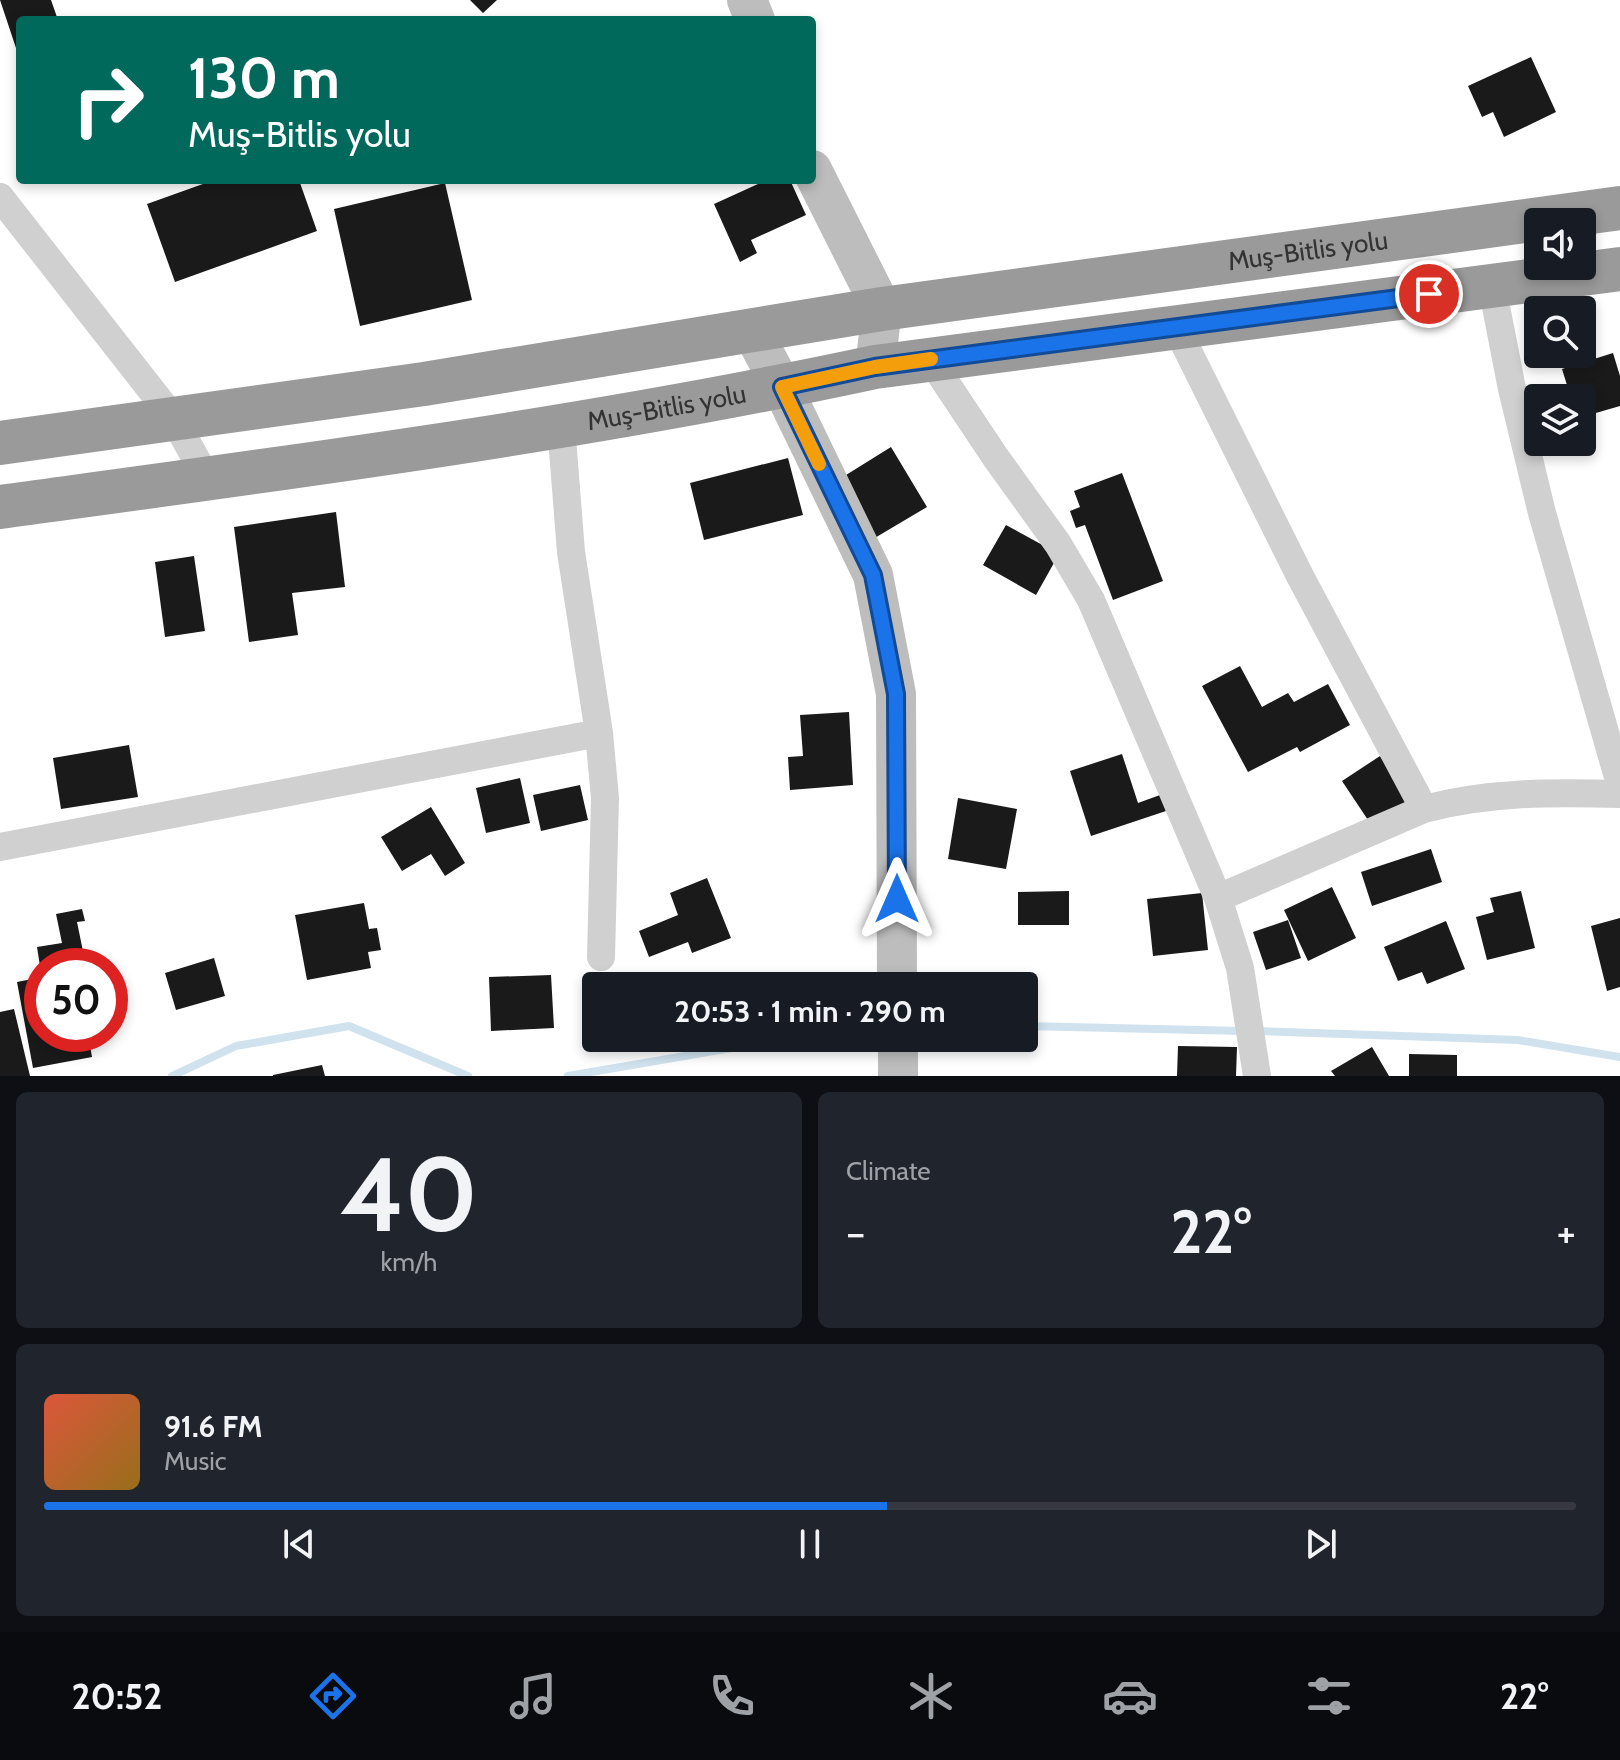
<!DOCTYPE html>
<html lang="en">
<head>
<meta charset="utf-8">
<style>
	:root { --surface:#171b24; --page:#20242c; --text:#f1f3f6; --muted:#9ea1a6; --line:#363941; --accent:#1a73e8 }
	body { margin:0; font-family:Cabin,sans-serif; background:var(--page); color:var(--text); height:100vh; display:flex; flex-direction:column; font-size:30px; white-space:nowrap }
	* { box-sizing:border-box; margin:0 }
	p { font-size:26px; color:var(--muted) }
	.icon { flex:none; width:44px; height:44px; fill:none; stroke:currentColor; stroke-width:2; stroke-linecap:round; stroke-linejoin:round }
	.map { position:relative; height:1076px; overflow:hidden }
	.details { display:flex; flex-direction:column; gap:16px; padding:16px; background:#0d0f14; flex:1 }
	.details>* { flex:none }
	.banner { position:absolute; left:16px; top:16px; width:800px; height:168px; border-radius:8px; box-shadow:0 4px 12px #0003; background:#00695c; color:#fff; overflow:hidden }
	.fabs { position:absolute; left:1524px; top:208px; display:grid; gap:16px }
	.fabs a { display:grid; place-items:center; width:72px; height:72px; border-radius:8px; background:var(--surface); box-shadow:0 4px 12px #0003; font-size:40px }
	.speed { position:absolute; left:24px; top:948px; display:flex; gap:16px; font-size:40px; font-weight:700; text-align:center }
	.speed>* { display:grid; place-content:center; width:104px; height:104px; border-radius:50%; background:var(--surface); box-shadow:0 4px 12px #0003; line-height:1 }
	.speed .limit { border:12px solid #d22; background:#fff; color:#111 }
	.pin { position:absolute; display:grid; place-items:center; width:68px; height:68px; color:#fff; margin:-34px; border:4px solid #fff; border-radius:50%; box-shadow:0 2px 8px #0007 }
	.me { position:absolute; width:88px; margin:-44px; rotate:0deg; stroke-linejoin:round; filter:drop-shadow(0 0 6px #0008) }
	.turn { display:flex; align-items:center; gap:28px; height:168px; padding:0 40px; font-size:36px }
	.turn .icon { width:104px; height:104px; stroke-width:2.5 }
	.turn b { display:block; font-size:56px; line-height:68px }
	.big { font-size:60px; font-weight:700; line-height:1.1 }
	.details .tile { flex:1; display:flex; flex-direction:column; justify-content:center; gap:12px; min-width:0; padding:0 28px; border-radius:12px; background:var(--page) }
	.details .dial { align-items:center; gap:0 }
	.dial b { font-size:104px; line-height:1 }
	.song { display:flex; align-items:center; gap:24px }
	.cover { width:96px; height:96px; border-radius:12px; background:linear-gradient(135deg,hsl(10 70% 55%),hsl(40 70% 35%)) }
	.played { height:8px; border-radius:4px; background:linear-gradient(90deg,var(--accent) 55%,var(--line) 55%) }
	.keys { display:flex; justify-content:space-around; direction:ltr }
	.heat { display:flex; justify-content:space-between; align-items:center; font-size:44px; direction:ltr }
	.details .tiles { flex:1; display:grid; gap:16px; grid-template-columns:1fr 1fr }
	.tile:last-child { grid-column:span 2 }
	.trip { position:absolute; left:582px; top:972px; width:456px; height:80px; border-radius:8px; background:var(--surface); box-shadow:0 4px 12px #0003; font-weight:700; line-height:80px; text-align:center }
	.dock { display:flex; height:128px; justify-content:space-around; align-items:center; background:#090b0e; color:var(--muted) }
	.dock .icon { width:56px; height:56px }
	.dock .selected { color:var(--accent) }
	.dock b { font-size:36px; color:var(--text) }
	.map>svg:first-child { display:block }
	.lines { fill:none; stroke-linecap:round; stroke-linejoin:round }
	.stream { stroke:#cfe2ee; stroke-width:8 }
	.building { fill:#1a1a1a }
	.street { stroke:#d0d0d0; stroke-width:28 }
	.secondary { stroke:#bdbdbd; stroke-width:40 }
	.highway { stroke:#9a9a9a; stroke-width:44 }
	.route-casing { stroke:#114b97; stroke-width:20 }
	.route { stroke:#1a73e8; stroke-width:14 }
	.slow { stroke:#f59e0b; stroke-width:14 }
	.labels { text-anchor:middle; stroke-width:8; stroke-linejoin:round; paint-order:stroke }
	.street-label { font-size:26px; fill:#333; stroke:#fff }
</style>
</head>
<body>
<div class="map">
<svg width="1620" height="1076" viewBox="0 0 1620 1076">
	<rect width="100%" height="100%" fill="#fff"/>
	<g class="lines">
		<path class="stream" d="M1024 1026 1243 1031
			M1257 1031 1518 1040 1620 1057
			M172 1076 236 1046 349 1026 468 1076
			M568 1076 790 1038"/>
	</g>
	<path class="building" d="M0 0H51L58 20H20L19 57Z
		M470 0H497L483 13Z
		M1531 57 1556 112 1504 137 1493 112 1482 117 1468 86Z
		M214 180H299L317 231 175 282 147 204Z
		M767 180H790L806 215 751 240 757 253 740 262 714 204Z
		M445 183 472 300 360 326 334 209Z
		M1613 353 1620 376V406L1582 417V398H1571L1562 369Z
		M891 447 927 507 873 539 838 480Z
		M788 458 803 515 704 540 690 483Z
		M1122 473 1163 581 1113 600 1085 525 1076 528 1070 511 1080 507 1074 491Z
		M336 512 345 587 292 593 298 635 249 642 234 527Z
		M1006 525 1059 554 1036 595 983 565Z
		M194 556 205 631 165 637 155 562Z
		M1240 666 1262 707 1288 693 1294 702 1328 684 1350 725 1300 752 1297 747 1248 772 1202 686Z
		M849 712 853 785 790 790 788 757 803 756 800 715Z
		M129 745 138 797 61 809 53 758Z
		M1122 754 1138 803 1160 795 1166 811 1091 836 1070 771Z
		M1380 756 1410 801 1372 826 1342 781Z
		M520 778 530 823 486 833 476 788Z
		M580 785 588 820 541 831 533 795Z
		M958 798 1017 809 1006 869 948 859Z
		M431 807 465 863 445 876 431 854 402 871 381 837Z
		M1431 849 1442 882 1372 906 1361 872Z
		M707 878 731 938 692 953 688 942 649 957 639 931 678 915 670 893Z
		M1332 887 1356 938 1308 961 1284 910Z
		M1069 891V925H1018V892Z
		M1521 891 1535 948 1487 960 1476 917 1494 912 1490 898Z
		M1202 893 1208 950 1153 956 1147 899Z
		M364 903 369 929 377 928 381 950 368 952 371 968 307 980 295 915Z
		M82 909 85 921 77 922 86 966H40L37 947 62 943 56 914Z
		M1620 918V987L1607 991 1591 926Z
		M1288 920 1301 958 1266 970 1253 932Z
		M1446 921 1465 969 1427 984 1422 972 1398 981 1384 947Z
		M214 958 225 996 176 1010 165 973Z
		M551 975 554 1028 491 1031 489 977Z
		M42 977V1034H88L92 1057 33 1068 17 982Z
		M14 1009 30 1076H0V1012Z
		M1178 1046 1237 1047 1236 1076H1177Z
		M1372 1047 1389 1076H1335L1331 1071Z
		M1409 1054 1457 1055V1076H1409Z
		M322 1065 325 1076H273V1075Z"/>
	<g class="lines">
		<path class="street" d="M0 197 174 419 207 479
			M1492 286 1512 389 1542 513 1620 784
			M1176 327 1300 576 1424 809
			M930 359 996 458 1058 544 1091 600 1218 898 1240 968 1257 1076
			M561 425 571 552 599 733 605 798 601 957
			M0 847 599 733
			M1218 898 1424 809C1488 792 1553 792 1620 794"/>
		<path class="secondary" d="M747 0 755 20
			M812 170 882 309 875 367
			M751 329 782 387 873 575 896 694 897 986
			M898 1038V1076"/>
		<g class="highway">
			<path id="s1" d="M0 443 424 384 882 309 1620 208"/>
			<path id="s2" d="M0 507C293 467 586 429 875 367L1620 269"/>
		</g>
	</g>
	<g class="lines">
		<g class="route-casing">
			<path id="route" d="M897 899 896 694 873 575 782 387 875 367 1429 294"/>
		</g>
		<use href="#route" class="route"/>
		<path class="slow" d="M819 464 782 387 875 367 931 359"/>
	</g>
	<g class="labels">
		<g class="street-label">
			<text dy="9" stroke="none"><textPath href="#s1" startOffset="1322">Muş-Bitlis yolu</textPath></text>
			<text dy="9" stroke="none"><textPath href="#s2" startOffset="674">Muş-Bitlis yolu</textPath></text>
		</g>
	</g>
</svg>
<div class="fabs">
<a><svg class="icon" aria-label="sound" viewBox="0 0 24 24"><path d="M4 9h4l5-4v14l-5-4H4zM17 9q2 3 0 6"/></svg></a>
<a><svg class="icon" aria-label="search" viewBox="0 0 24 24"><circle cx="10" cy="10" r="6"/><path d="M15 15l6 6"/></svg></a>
<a><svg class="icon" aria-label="layers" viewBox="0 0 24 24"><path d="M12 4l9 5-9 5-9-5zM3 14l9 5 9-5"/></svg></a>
</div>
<div class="speed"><div class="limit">50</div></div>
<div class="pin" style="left:1429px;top:294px;background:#d93025"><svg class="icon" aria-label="arrive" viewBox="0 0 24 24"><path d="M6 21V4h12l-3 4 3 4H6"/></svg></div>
<svg class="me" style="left:897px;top:899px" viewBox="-20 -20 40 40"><path d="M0-17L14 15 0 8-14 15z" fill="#1a73e8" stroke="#fff" stroke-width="4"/></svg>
<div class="trip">20:53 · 1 min · 290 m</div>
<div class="banner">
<div class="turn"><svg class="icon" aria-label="right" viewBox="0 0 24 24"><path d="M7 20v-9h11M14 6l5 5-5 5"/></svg><div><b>130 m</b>Muş-Bitlis yolu</div></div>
</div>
</div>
<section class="details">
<div class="tiles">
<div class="tile dial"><b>40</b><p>km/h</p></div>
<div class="tile"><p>Climate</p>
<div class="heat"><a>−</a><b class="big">22°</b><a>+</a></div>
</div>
<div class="tile">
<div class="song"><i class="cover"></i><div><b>91.6 FM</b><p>Music</p></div></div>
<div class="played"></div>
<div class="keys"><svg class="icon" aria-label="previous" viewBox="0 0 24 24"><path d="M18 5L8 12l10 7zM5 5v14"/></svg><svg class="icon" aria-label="pause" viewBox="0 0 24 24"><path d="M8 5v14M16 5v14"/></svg><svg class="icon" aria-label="next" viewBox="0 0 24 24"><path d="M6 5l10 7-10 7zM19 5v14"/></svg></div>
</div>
</div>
</section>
<nav class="dock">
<b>20:52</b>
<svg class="icon selected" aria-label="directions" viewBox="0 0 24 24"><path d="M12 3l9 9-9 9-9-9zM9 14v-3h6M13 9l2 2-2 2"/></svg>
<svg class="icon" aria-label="music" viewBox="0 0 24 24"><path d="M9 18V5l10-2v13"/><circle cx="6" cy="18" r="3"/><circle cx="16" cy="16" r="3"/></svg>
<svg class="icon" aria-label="phone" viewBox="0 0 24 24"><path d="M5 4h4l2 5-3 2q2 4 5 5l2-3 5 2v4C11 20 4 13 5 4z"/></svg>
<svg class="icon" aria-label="climate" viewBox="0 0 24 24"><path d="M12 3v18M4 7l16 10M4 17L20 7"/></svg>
<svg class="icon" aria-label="car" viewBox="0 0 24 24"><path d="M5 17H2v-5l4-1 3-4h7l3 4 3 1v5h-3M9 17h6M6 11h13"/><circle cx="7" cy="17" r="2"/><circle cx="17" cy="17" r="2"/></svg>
<svg class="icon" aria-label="filters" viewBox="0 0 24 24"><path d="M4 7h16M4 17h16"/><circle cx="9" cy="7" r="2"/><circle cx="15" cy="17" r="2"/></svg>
<b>22°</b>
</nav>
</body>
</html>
